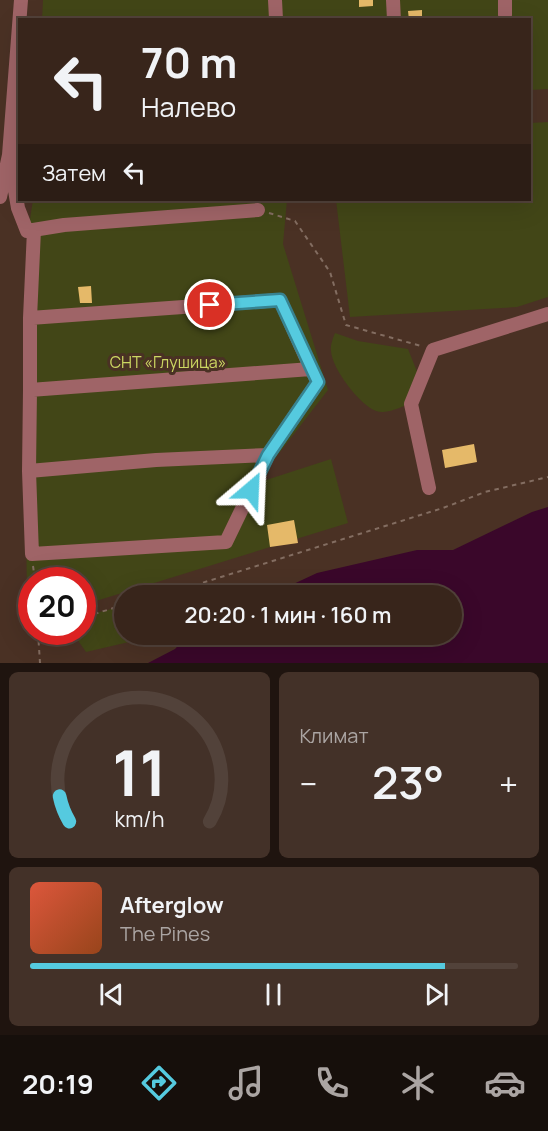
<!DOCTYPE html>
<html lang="ru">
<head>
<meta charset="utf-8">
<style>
	:root { --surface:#38251b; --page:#433128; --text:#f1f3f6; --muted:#aba5a3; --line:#52423a; --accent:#55cadf }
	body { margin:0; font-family:Manrope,sans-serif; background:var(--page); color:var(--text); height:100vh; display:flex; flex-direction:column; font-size:22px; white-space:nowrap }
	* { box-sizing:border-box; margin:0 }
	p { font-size:20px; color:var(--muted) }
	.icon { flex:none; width:33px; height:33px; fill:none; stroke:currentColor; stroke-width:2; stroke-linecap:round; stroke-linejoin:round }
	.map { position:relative; height:663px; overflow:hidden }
	.details { display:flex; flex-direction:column; gap:9px; padding:9px; background:#1f140f; flex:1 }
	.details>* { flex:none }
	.guide { position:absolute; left:18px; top:18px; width:513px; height:183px; border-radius:0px; box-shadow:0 6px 24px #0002,0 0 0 2px var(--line); background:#38251b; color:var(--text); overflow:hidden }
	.speed { position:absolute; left:18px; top:567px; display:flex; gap:12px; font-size:30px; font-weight:700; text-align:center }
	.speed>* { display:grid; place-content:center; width:78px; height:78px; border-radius:50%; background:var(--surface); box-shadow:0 6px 24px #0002,0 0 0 2px var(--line); line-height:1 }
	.speed .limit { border:9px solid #d22; background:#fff; color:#111 }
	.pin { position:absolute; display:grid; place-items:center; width:51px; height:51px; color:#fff; margin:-26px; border:3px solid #fff; border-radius:50%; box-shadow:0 2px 6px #0007 }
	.me { position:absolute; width:66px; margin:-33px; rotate:26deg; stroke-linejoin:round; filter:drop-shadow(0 0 4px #0008) }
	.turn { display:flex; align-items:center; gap:21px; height:126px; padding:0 24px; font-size:27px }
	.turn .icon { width:78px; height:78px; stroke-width:2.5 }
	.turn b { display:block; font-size:42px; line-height:51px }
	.then { display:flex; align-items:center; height:57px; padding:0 24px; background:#0003; gap:12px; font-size:22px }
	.big { font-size:45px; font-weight:600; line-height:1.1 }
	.details .card { flex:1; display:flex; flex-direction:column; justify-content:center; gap:9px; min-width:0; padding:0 21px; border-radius:9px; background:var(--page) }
	.details .dial { align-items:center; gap:0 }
	.dial svg { height:156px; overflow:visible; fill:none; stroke:var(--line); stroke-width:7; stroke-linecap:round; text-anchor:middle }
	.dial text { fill:var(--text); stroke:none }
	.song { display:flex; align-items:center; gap:18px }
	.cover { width:72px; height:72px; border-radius:9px; background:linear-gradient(135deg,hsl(10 70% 55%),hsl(20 70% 35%)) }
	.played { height:6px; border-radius:3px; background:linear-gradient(90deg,var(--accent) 85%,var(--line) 85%) }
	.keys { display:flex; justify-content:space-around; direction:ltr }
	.heat { display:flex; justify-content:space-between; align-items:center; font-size:33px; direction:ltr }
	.details .tiles { flex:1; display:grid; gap:9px; grid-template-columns:1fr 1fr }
	.card:last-child { grid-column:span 2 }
	.trip { position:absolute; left:114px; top:585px; width:348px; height:60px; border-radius:30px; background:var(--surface); box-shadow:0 6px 24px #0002,0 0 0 2px var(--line); font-weight:600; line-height:60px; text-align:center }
	.tabs { display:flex; height:96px; justify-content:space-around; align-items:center; background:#160f0b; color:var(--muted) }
	.tabs .icon { width:42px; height:42px }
	.tabs .selected { color:var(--accent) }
	.tabs b { font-size:27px; color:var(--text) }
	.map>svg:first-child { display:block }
	.green { fill:#424617 }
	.water { fill:#3a072a }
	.building { fill:#e5b969 }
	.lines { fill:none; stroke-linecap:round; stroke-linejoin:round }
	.path { stroke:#836d61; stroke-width:2; stroke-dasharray:4.5 4.5; stroke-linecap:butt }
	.minor { stroke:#9f6467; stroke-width:14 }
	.route-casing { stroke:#378391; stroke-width:15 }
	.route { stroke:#55cadf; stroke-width:10 }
	.labels { text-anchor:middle; stroke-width:6; stroke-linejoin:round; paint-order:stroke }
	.park-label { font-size:16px; fill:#ccd762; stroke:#4a3124 }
</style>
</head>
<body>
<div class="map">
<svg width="548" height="663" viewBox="0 0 548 663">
	<rect width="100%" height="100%" fill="#4a3124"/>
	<path class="green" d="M43 0H548V89L530 90V20H42Z
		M548 122V297L517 307 350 317 336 200H530V123Z
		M33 200H287L283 244 328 390 273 461 263 481 331 459 348 523 83 605 82 580H32L31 603 27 595C26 515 24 434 24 354 25 302 24 251 33 200Z
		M335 333 358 341 408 349 418 374 404 406C396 409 386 414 376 411 360 405 332 369 331 351 330 346 333 338 335 333Z
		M124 606V634L159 635 86 652 72 632H82L83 616Z"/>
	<path class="water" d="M548 507V663H148L175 649 188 635 452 634V596L246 595 259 590 287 587 317 573 417 550H453L532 512Z"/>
	<path class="building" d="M359 0H373V6L359 7Z
		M422 10V20H409L408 11Z
		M91 286 92 303H80L78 287Z
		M474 444 477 462 445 468 442 450Z
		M294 520 298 543 270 547 267 525Z"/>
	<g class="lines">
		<path class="path" d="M269 213 295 221 330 272 346 325 421 346
			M33 566 35 580
			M160 596 443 508 485 492 548 477
			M94 614 124 605
			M38 632 40 663"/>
		<path class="minor" d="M275 0 276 19
			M393 0 394 20
			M505 0V15
			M9 155 18 208 27 231 64 225 258 210
			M0 197 9 155 21 0
			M30 318V390L311 369 280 300 30 318 34 230
			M30 390 29 471 156 460 268 455 318 382 311 369
			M29 471 32 554 226 542 268 455
			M429 488 411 404 433 350 548 314"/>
	</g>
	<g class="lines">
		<g class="route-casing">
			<path id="route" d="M210 305 280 300 318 382 268 455 251 490"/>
		</g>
		<use href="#route" class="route"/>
	</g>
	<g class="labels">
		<g class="park-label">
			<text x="168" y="368">СНТ «Глушица»</text>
		</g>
	</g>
</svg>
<div class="speed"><div class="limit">20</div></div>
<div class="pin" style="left:210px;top:305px;background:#d93025"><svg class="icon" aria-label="arrive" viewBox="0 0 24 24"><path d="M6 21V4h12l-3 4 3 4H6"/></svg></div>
<svg class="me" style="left:251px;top:490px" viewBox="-20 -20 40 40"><path d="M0-17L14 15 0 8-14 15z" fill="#55cadf" stroke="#fff" stroke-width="4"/></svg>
<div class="trip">20:20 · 1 мин · 160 m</div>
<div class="guide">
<div class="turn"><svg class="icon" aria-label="left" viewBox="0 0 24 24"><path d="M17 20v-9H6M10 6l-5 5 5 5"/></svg><div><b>70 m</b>Налево</div></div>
<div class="then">Затем<svg class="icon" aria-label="left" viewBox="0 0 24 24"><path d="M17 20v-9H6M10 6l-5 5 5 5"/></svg></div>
</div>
</div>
<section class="details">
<div class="tiles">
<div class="card dial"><svg viewBox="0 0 100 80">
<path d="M14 69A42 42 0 1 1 86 69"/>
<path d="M14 69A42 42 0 0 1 9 56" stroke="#55cadf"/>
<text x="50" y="56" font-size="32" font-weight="700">11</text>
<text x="50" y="72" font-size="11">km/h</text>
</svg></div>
<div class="card"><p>Климат</p>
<div class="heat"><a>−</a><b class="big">23°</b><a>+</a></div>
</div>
<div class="card">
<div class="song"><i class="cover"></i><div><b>Afterglow</b><p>The Pines</p></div></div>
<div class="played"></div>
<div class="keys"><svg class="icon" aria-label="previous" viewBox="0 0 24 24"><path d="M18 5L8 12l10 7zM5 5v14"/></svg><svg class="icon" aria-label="pause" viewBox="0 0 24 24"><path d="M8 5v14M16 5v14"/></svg><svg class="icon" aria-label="next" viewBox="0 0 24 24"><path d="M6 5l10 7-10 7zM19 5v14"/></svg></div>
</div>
</div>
</section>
<nav class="tabs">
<b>20:19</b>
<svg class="icon selected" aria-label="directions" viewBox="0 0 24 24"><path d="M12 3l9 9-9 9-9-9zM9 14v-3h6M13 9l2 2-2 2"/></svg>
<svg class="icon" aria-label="music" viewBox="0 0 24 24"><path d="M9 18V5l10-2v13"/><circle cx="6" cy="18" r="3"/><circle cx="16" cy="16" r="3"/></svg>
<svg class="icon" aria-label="phone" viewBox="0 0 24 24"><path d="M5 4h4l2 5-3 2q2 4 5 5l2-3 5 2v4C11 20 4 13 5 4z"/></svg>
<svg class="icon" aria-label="climate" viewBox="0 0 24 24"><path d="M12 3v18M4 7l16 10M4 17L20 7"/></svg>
<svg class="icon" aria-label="car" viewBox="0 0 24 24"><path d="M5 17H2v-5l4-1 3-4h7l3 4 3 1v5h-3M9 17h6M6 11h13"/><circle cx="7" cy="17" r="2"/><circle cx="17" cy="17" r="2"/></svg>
</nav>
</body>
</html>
